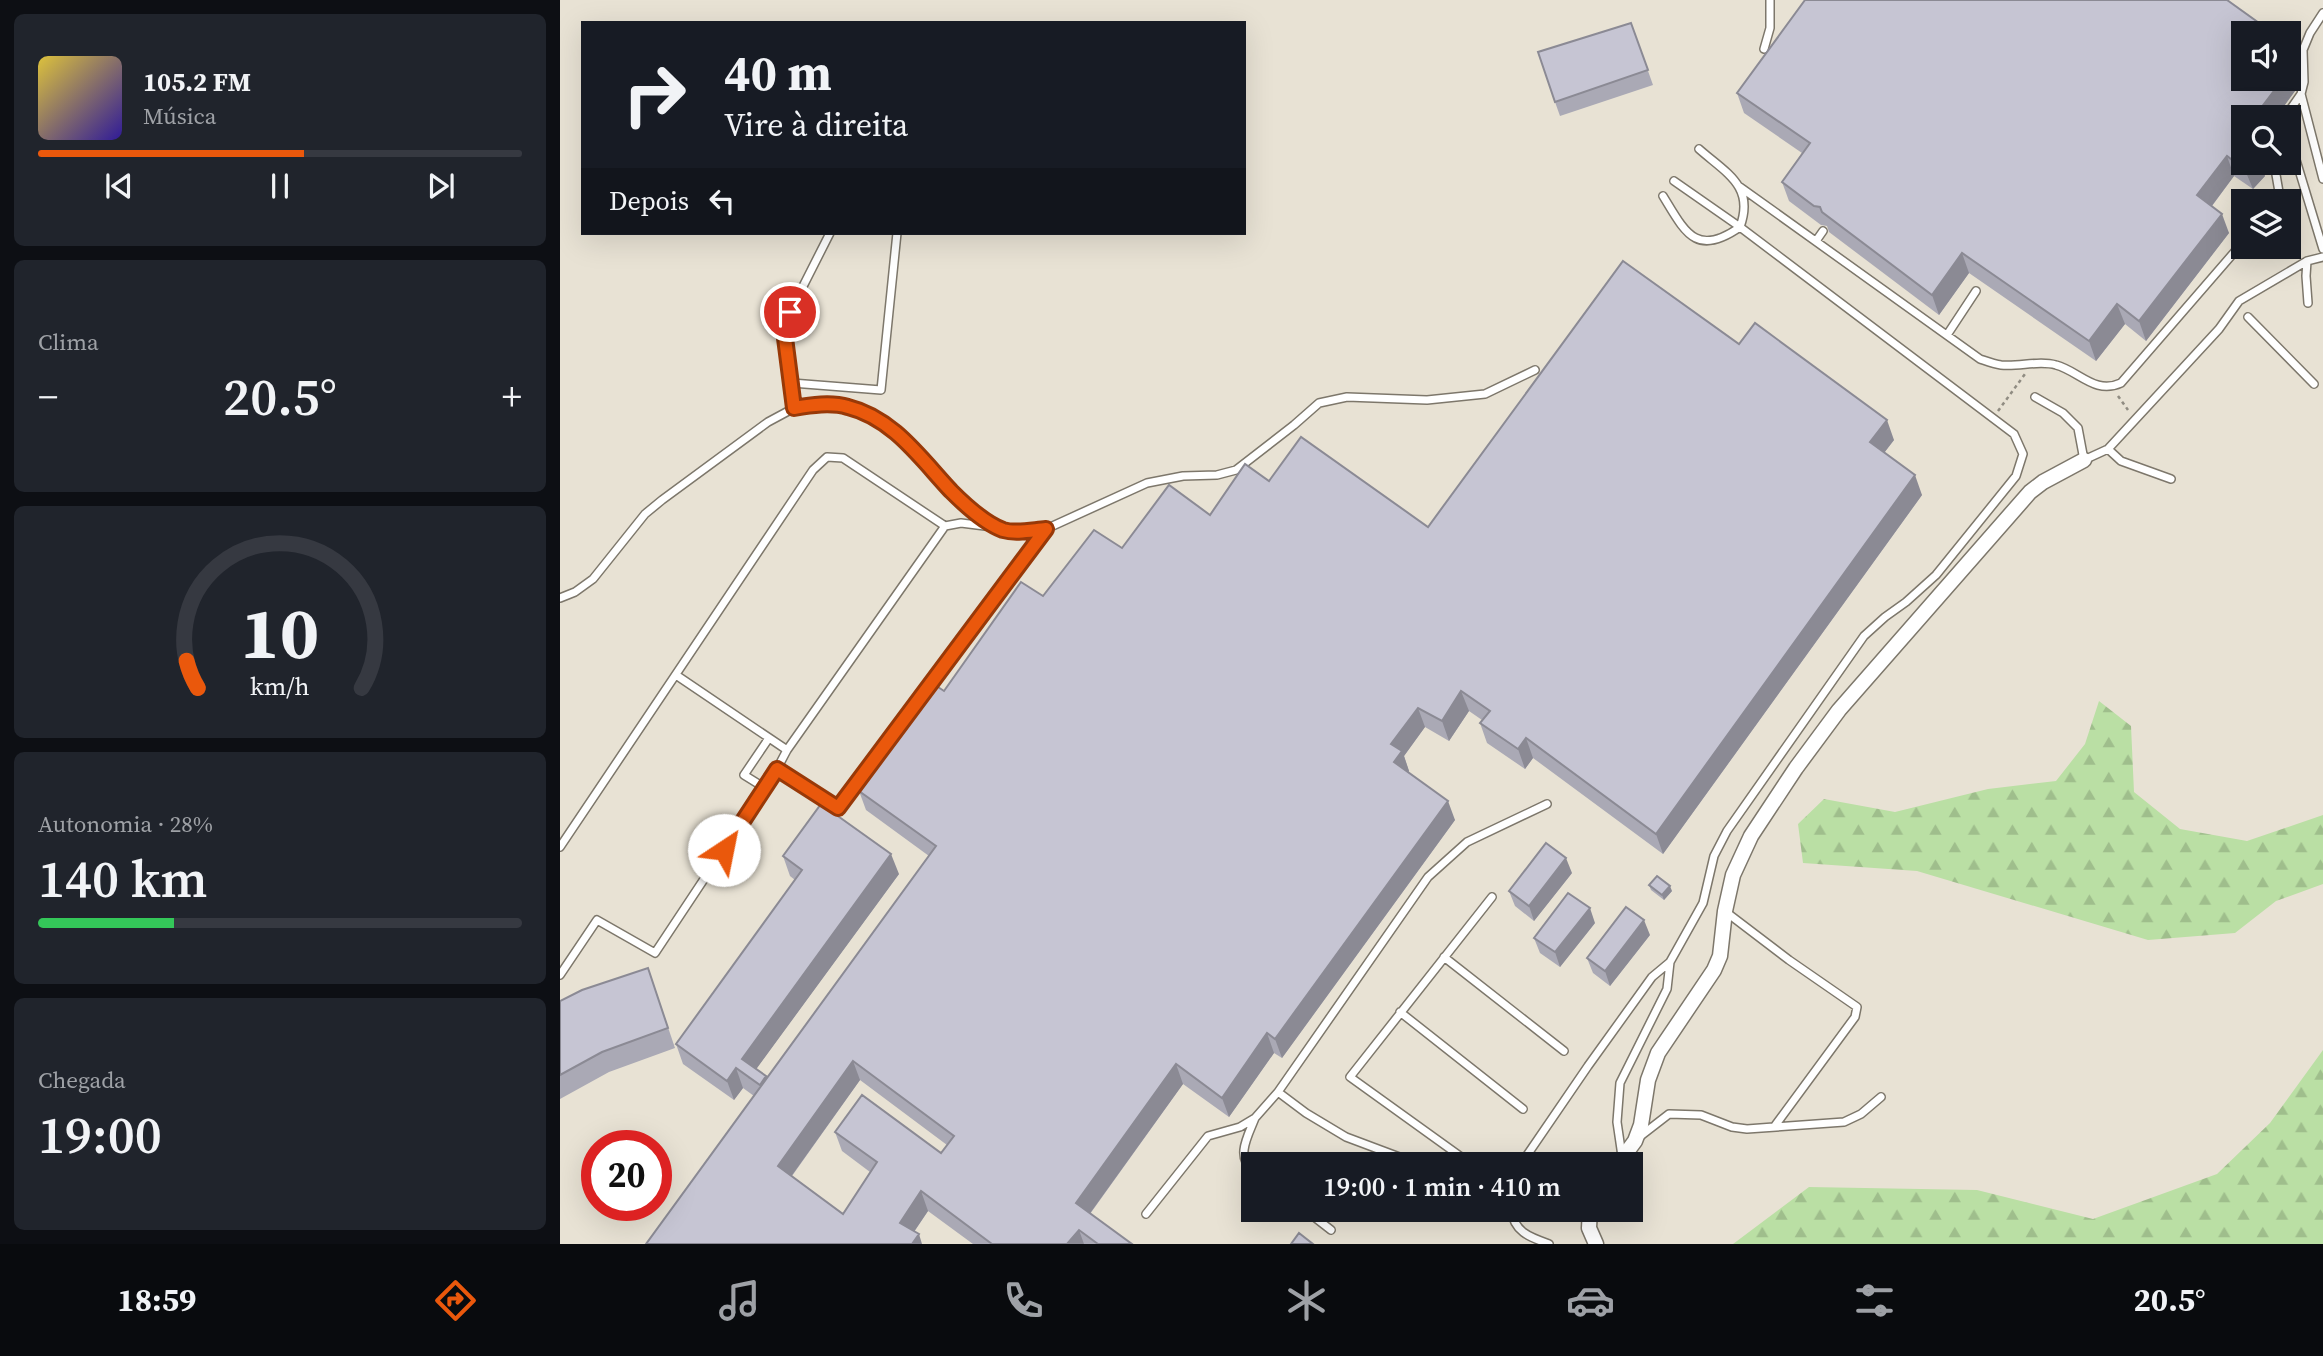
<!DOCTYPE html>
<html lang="pt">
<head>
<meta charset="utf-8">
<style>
	:root { --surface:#171b24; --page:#20242c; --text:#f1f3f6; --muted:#9ea1a6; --line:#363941; --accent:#ea580c }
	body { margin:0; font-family:"Source Serif 4",serif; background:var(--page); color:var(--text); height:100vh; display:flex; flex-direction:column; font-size:26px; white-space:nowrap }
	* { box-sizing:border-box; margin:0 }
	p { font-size:23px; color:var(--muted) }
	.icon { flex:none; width:38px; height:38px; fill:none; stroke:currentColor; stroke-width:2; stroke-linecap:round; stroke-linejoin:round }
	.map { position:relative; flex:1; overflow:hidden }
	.drawer { display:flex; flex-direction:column; gap:14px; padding:14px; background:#0d0f14; width:560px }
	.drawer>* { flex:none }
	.hud { position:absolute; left:21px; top:21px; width:665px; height:214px; border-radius:0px; box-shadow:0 7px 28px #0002; background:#171b24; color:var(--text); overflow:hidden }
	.controls { position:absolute; left:1671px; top:21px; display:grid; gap:14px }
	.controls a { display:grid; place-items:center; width:70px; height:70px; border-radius:0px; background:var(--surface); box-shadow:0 7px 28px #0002; font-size:35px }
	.speed { position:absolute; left:21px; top:1130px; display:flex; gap:14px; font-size:35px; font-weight:700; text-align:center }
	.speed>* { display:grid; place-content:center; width:91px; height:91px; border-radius:50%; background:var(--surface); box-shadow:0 7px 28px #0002; line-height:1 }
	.speed .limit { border:10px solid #d22; background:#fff; color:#111 }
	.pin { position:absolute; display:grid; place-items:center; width:60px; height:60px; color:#fff; margin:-30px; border:4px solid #fff; border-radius:50%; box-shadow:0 2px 7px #0007 }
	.me { position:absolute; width:77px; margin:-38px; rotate:34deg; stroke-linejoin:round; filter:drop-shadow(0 0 5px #0008) }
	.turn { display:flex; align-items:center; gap:24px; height:147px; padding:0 28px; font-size:32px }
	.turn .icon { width:91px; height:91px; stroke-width:2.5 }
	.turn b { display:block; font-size:49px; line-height:60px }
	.then { display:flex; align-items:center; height:66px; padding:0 28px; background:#0003; gap:14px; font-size:26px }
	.big { font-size:52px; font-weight:600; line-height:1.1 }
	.drawer .card { flex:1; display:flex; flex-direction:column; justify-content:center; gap:10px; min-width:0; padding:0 24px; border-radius:10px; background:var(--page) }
	.drawer .dial { align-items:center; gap:0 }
	.dial svg { height:182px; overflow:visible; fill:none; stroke:var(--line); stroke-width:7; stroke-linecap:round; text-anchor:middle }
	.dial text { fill:var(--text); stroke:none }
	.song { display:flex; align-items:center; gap:21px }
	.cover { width:84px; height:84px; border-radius:10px; background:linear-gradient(135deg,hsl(50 70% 55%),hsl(250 70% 35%)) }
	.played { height:7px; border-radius:4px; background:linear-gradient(90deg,var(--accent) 55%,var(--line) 55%) }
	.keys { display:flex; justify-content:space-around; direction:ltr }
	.heat { display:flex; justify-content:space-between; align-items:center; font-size:38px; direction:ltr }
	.charge { height:10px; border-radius:5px; background:linear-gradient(90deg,#34c759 28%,var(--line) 0) }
	.trip { position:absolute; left:681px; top:1152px; width:402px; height:70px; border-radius:0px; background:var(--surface); box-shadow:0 7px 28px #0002; font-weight:600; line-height:70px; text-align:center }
	.tab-bar { display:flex; height:112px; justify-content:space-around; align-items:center; background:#090b0e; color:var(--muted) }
	.tab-bar .icon { width:49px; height:49px }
	.tab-bar .selected { color:var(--accent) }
	.tab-bar b { font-size:32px; color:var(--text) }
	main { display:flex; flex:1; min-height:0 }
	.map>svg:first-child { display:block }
	.forest { fill:url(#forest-firs) }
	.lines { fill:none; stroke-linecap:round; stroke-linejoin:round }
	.lane-casing { stroke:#7d776b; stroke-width:10 }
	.street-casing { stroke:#7d776b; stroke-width:17 }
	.path { stroke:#908c82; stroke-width:2.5; stroke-dasharray:3.5 3.5; stroke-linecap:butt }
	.lane { stroke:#fff; stroke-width:7 }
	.street { stroke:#fff; stroke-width:14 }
	.wall { fill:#aaa9b5; fill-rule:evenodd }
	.shaded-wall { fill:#8b8a94 }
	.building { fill:#c6c5d3; stroke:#8b8a94; stroke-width:2; fill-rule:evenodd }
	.route-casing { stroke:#983908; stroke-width:18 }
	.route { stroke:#ea580c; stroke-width:12 }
</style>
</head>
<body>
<main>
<section class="drawer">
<div class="card">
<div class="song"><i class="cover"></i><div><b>105.2 FM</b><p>Música</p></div></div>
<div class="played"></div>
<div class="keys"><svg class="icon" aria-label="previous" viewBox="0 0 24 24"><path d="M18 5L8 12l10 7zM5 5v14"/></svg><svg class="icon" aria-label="pause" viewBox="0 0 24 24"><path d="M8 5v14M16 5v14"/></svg><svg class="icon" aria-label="next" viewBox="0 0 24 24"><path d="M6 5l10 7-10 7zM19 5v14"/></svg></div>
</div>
<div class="card"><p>Clima</p>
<div class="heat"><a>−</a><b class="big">20.5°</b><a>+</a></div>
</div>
<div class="card dial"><svg viewBox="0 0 100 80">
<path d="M14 69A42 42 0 1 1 86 69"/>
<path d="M14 69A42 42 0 0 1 9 57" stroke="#ea580c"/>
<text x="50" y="56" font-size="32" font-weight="700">10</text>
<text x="50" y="72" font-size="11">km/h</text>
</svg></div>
<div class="card"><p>Autonomia · 28%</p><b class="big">140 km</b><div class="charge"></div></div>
<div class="card"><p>Chegada</p><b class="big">19:00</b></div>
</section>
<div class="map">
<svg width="1763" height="1244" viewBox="0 0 1763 1244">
	<defs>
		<pattern id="forest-firs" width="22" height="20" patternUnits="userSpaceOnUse" patternTransform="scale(1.75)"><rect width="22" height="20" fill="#badfa4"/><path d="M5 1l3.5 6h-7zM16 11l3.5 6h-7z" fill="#9fbe8c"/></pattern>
	</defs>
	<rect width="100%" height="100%" fill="#e8e2d4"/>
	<path class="forest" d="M1539 701 1571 726 1574 792 1620 829 1687 841 1763 815V884L1716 901 1675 933 1588 940 1357 871 1243 863 1238 824 1264 799 1335 812 1428 789 1496 781 1525 744Z
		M1763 1050V1244H1173L1249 1187 1417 1190 1533 1219 1657 1174 1710 1123Z"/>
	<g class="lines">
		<g class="lane-casing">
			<path id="lane" d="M1204 49 1210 28V0
				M1741 94 1763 179
				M1725 117 1741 94 1744 82 1743 50 1750 33 1763 13
				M1729 137 1763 249
				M1714 163 1719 192 1715 201
				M1180 187 1420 359C1426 361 1434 364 1441 365 1459 367 1479 360 1496 365 1519 371 1535 395 1561 383L1684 241
				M1103 196C1125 232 1136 258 1180 227 1195 186 1166 173 1139 149
				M1256 241 1263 231
				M1747 261 1746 276 1748 303
				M1688 317 1754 384
				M1387 335 1416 291
				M232 383 321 390 337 233
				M1475 397 1503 413 1518 428 1524 460 1548 449 1659 329 1679 301 1747 261 1763 257
				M234 408 225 338 230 312 270 233
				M1548 449 1561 461 1611 479
				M385 526 227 750 217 769 278 808 486 529
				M0 598 15 592 33 579 85 514 102 500 208 422 234 408 254 405 286 406 310 414 335 431 409 509 439 528
				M116 675 227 750
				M205 788 184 775 209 738
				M0 847 253 470 267 457 283 458 385 526 401 523 464 531 486 529 587 483 623 476 657 475 676 470 734 425 759 403 787 397 867 400 925 394 975 370
				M1166 912 1229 960 1297 1007 1295 1017 1214 1127
				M884 957 1004 1051
				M1110 962 1143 903 1154 856 1167 831 1304 636 1325 617 1346 602 1376 575 1456 476 1463 454 1454 434 1180 227 1114 181
				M0 975 37 920 95 953 217 769
				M840 1012 963 1109
				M718 1092 868 877 907 842 987 804
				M1078 1138 1109 1114 1141 1115 1172 1127 1187 1129 1284 1122 1301 1114 1321 1097
				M911 1164 790 1077 932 897
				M961 1164 1028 1066 1092 977 1110 962 1107 989 1060 1083 1057 1122 1062 1156
				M693 1170C675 1157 688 1136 695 1118
				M744 1209 771 1230
				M951 1209C954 1232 969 1237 989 1244
				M586 1214 648 1136 680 1127 695 1118 718 1092 746 1113 786 1137 858 1164"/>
		</g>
		<g class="street-casing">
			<path id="street" d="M1058 1164 1075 1141 1081 1125 1088 1080 1098 1053 1154 970 1160 956 1165 911 1173 875 1191 836 1236 768 1279 710 1470 492 1483 482 1524 460
				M1030 1209 1029 1228 1036 1244"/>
		</g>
		<path class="path" d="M1558 396 1568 410
			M1438 411 1465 374"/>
		<use href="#lane" class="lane"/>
		<use href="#street" class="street"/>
	</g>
	<path class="wall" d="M1071 23 1093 85 1000 116 995 102Z
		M1684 33 1729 79V74L1735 91 1716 117H1684V163L1705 176 1693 189 1674 176 1652 206 1669 233 1586 341 1565 324 1536 361 1409 273 1379 315 1269 232 1267 226 1261 225 1229 201 1222 182 1242 153 1184 113 1177 93Z
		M1179 344 1334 440 1324 453 1362 495 1103 854 973 758 965 769 927 743 920 723 922 720 909 711 889 741 865 727 844 756 849 771 848 772 895 820 722 1058 714 1053 669 1117 623 1084 530 1214 572 1244H413L368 1211 354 1232 86 1244 194 1096 183 1088 174 1100 123 1064 116 1044 235 880 230 876 223 856 339 874 196 1069 206 1076 207 1078 369 856 306 810 299 791 384 691 483 596 562 548 650 515 709 481 868 527ZM300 1080 387 1145 381 1153 275 1132 282 1151 310 1172 283 1214 232 1176Z
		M1012 873 974 921 955 906 949 891Z
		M1089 885 1112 891 1104 900 1091 890Z
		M1035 923 1000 967 980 953 974 938Z
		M1090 935 1050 986 1033 973 1027 958Z
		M88 968 115 1048 49 1072 0 1099V1001Z"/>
	<path class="shaded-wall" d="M1729 74 1735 91 1716 117H1694L1723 79H1729Z
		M1684 132V156L1677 140Z
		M1667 156 1674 176 1645 215 1637 195Z
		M1692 163H1701L1705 176 1693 189 1685 170Z
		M1662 214 1669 233 1586 341 1579 321Z
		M1402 253 1409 273 1379 315 1372 295Z
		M1557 304 1565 324 1536 361 1529 341Z
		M1327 420 1334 440 1317 462 1310 442Z
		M1355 475 1362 495 1103 854 1096 834Z
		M901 691 909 711 889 741 882 721Z
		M858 708 865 727 844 756 849 771 841 781 834 762 831 744Z
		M966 738 973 758 965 769 958 749Z
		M888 801 895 820 722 1058 715 1039Z
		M331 854 339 874 189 1079 182 1059Z
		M1006 858 1012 873 974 921 969 906Z
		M1110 886 1112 891 1104 900 1102 895Z
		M1030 908 1035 923 1000 967 995 952Z
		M1084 920 1090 935 1050 986 1045 971Z
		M707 1033 714 1053 669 1117 662 1098Z
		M293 1061 300 1080 225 1185 218 1166Z
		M616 1064 623 1084 523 1223 516 1203Z
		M176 1068 183 1088 174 1100 167 1081Z
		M361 1191 368 1211 347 1242 340 1223Z
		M519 1230 524 1244H507Z
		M359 1234 362 1244H352Z"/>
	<path class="building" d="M1245 0H1667L1713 33H1684V79H1723L1694 117H1684V132L1677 140 1684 144V163H1692L1685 170 1667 156 1637 195 1662 214 1579 321 1557 304 1529 341 1402 253 1372 295 1262 212 1260 207 1254 206 1222 182 1250 143 1177 93Z
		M1071 23 1088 70 995 102 978 52Z
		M1063 261 1179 344 1195 323 1327 420 1310 442 1355 475 1096 834 966 738 958 749 920 723 930 711 901 691 882 721 858 708 831 744 842 751 834 762 888 801 715 1039 707 1033 662 1098 616 1064 516 1203 572 1244H538L519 1230 507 1244H432L361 1191 340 1223 359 1234 352 1244H86L376 846 299 791 375 685 384 691 461 582 483 596 534 530 562 548 609 485 650 515 685 464 709 481 741 437 868 527ZM293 1061 394 1136 381 1153 302 1095 275 1132 317 1162 283 1214 218 1166Z
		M261 804 331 854 182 1059 206 1076 200 1085 176 1068 167 1081 116 1044 242 870 223 856Z
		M986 843 1006 858 969 906 949 891Z
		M1097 876 1110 886 1102 895 1089 885Z
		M1008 893 1030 908 995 952 974 938Z
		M1066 907 1084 920 1045 971 1027 958Z
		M88 968 108 1028 42 1052 0 1075V1001L22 990Z
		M739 1233 753 1244H731Z"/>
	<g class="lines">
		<g class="route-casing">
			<path id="route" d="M164 850 217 769 278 808 486 529C473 530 456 534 443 530 424 523 405 505 391 491 361 459 333 418 288 407 271 402 251 405 234 408L225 338 230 312"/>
		</g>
		<use href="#route" class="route"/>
	</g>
</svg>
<div class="controls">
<a><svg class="icon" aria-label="sound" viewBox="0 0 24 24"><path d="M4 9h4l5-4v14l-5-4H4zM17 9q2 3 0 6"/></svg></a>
<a><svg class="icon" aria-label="search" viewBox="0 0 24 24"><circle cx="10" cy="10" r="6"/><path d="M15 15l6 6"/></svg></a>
<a><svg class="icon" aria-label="layers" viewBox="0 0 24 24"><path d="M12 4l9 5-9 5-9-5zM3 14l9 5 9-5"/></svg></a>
</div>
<div class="speed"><div class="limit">20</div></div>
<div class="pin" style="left:230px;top:312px;background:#d93025"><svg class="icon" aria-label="arrive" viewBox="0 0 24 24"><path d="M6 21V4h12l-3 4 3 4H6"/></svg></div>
<svg class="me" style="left:164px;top:850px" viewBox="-20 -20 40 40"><circle r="19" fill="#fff"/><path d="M0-13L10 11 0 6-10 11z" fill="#ea580c"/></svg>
<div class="trip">19:00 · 1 min · 410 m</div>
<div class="hud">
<div class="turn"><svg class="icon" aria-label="right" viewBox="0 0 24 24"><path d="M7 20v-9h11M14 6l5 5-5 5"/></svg><div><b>40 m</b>Vire à direita</div></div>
<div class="then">Depois<svg class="icon" aria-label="left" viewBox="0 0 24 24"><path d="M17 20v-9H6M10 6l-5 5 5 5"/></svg></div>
</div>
</div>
</main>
<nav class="tab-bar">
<b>18:59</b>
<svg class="icon selected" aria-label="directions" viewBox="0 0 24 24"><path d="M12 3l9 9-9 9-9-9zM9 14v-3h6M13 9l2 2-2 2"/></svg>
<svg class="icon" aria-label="music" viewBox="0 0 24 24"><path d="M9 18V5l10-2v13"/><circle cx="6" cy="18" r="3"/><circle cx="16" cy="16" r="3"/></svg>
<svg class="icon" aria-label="phone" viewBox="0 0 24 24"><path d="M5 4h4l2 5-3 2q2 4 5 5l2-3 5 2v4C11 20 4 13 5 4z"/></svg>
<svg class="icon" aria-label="climate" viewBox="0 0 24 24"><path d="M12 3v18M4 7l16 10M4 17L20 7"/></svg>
<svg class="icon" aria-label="car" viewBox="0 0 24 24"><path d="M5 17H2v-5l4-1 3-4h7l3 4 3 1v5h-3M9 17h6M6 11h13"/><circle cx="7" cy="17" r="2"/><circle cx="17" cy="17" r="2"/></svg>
<svg class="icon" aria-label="filters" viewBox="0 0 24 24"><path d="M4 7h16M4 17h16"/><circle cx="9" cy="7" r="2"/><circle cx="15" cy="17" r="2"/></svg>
<b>20.5°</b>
</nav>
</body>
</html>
